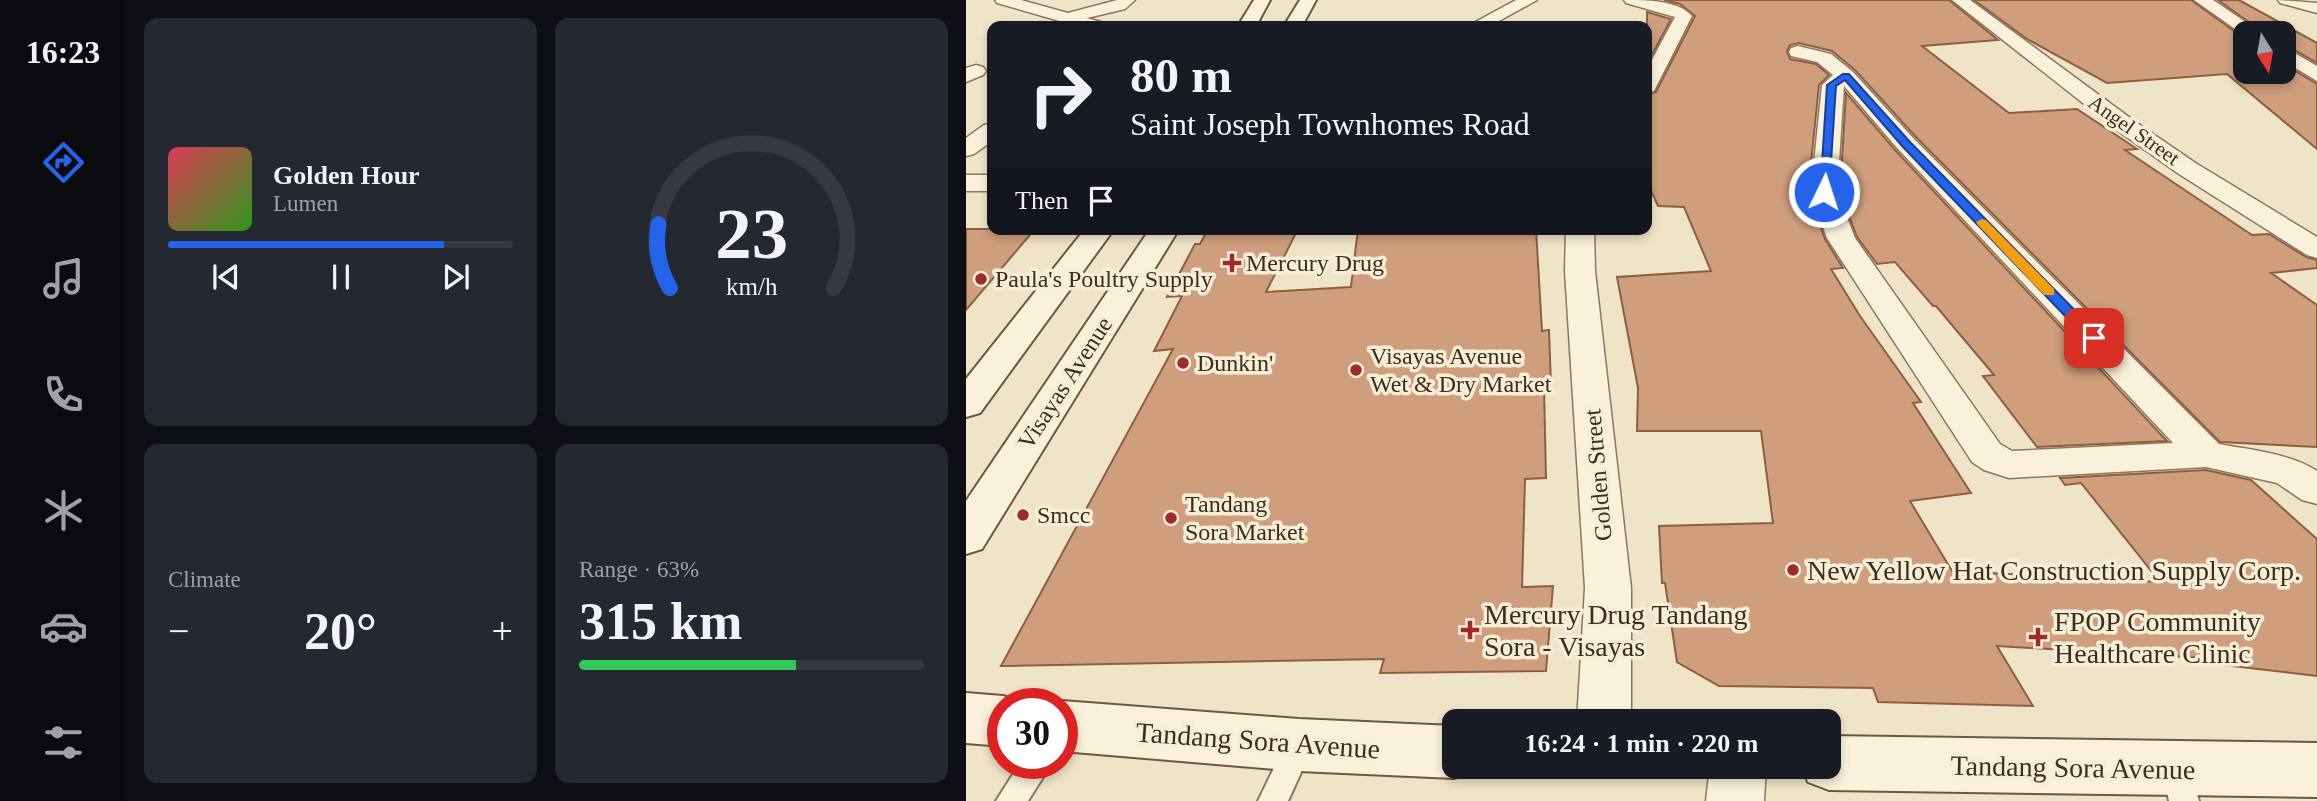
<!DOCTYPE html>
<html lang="en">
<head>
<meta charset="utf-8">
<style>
	:root { --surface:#171b24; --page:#242831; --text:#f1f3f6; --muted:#9ea1a6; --line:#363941; --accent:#2563eb }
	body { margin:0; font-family:Georgia,serif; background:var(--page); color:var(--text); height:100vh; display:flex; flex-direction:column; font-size:26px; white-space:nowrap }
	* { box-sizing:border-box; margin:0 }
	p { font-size:23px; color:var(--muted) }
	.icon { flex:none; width:38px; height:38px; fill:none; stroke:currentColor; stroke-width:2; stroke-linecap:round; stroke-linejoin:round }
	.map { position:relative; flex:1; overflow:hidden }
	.panel { display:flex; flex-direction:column; gap:18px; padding:18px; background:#0d0f14; width:840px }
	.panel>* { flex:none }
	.guide { position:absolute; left:21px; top:21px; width:665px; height:214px; border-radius:14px; box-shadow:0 4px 10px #0003; background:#171b24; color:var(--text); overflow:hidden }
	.needle { width:46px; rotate:169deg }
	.fabs { position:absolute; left:1267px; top:21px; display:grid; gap:14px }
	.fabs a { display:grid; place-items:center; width:63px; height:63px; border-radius:14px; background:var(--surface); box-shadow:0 4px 10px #0003; font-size:35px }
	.speed { position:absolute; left:21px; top:688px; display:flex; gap:14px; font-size:35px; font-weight:700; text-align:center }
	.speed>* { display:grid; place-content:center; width:91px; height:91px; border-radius:50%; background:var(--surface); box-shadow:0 4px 10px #0003; line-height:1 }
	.speed .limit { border:10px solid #d22; background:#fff; color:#111 }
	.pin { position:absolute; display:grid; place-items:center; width:60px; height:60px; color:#fff; margin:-30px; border-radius:14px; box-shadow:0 4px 10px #0006 }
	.me { position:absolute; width:77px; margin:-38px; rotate:4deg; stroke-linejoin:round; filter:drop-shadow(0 0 5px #0008) }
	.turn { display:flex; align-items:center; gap:24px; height:147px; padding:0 28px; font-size:32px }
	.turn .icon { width:91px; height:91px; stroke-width:2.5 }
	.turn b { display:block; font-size:49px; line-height:60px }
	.then { display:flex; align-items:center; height:66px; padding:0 28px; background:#0003; gap:14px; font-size:26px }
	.big { font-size:52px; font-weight:700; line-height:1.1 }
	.panel .tile { flex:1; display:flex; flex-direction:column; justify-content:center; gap:10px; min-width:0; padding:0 24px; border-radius:14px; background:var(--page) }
	.panel .dial { align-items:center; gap:0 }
	.dial svg { height:182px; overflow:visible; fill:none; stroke:var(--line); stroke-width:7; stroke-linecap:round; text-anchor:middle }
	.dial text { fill:var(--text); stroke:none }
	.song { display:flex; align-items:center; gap:21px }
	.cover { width:84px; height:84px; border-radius:10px; background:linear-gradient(135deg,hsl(350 70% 55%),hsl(110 70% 35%)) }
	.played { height:7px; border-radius:4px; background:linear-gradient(90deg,var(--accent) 80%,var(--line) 80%) }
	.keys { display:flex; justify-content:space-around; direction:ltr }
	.heat { display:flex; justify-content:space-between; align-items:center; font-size:38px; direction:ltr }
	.charge { height:10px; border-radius:5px; background:linear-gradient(90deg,#34c759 63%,var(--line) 0) }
	.panel .tiles { flex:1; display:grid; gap:18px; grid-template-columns:repeat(2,1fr) }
	.trip { position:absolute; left:476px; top:709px; width:399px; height:70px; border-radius:14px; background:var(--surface); box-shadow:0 4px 10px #0003; font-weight:700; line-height:70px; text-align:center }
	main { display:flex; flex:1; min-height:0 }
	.tab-bar { display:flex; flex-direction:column; width:126px; justify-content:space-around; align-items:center; background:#090b0e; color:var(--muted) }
	.tab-bar .icon { width:49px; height:49px }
	.tab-bar .current { color:var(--accent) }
	.tab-bar b { font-size:32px; color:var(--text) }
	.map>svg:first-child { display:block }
	.building { fill:#cf9f7d; stroke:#8d5f41; stroke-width:2 }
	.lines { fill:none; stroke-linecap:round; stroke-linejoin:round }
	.lane-casing { stroke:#8d765c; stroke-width:4 }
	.street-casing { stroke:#8d765c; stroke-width:3 }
	.secondary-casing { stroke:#6f573f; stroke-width:4 }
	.lane { fill:#faf1dc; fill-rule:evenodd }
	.street { fill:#faf1dc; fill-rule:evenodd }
	.secondary { fill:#faf1dc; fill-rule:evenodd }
	.route { fill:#2563eb; stroke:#184099; stroke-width:2 }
	.slow { fill:#f59e0b }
	.poi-dot { fill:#9e2a2b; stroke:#f7eed8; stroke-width:2.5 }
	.labels { text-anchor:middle; stroke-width:7; stroke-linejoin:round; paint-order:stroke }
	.far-street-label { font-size:21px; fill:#3d2e20; stroke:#f7eed8 }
	.poi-label { font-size:24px; fill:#3d2e20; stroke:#f7eed8; text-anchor:start }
	.street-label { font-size:24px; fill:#3d2e20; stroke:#f7eed8 }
	.near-poi-label { font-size:28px; fill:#3d2e20; stroke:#f7eed8; text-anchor:start }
	.near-street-label { font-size:28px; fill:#3d2e20; stroke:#f7eed8 }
</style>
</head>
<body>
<main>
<nav class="tab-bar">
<b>16:23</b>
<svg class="icon current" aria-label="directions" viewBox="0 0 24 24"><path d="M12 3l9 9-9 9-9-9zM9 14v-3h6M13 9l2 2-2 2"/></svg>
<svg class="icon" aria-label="music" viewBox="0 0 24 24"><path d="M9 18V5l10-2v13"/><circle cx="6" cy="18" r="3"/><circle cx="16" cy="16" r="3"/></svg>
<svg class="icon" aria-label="phone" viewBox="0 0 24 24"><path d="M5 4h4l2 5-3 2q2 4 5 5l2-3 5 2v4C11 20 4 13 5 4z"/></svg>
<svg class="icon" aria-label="climate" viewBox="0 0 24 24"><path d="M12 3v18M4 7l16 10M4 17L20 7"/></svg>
<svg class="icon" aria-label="car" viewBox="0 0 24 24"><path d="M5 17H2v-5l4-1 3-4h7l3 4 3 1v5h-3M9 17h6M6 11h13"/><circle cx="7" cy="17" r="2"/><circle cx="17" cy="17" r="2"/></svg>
<svg class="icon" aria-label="filters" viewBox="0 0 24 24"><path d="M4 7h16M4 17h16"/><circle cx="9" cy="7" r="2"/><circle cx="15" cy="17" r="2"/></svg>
</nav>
<section class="panel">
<div class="tiles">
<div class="tile">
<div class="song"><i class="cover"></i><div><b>Golden Hour</b><p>Lumen</p></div></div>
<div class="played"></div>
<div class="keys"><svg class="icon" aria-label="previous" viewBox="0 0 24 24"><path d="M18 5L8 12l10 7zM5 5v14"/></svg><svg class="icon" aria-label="pause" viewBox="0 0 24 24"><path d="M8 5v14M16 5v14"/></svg><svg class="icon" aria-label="next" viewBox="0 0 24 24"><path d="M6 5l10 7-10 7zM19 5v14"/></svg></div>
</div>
<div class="tile dial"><svg viewBox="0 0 100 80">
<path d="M14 69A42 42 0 1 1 86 69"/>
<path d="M14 69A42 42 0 0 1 9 41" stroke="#2563eb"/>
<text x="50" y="56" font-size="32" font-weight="700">23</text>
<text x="50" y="72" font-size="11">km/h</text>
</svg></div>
<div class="tile"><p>Climate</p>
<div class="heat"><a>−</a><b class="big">20°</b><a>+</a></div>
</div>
<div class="tile"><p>Range · 63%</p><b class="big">315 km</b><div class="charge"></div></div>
</div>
</section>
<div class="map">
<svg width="1351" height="801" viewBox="0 0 1351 801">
	<rect width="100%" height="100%" fill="#f0e4c8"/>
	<path class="building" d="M698 0H983L1032 40 956 46 1043 113 1111 109 1171 149 1159 150 1286 235 1303 234 1340 257 1351 260V268L1305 273 1351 305V447L1254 442 950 137 889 70 866 51 833 43 824 45 821 51 824 59 850 64 863 75 853 85 842 192 859 239 877 268 865 269 894 316 955 402 947 403 1005 493 944 501 986 571 1194 582 1115 483 1099 485 1094 478 1240 470 1285 480 1351 539V676L1241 663 1239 658 1031 646 1067 706 912 702 907 688 753 686 711 662 699 583H696L693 526 807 523 795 431H671L672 388 651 277 745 271 718 207 692 206 681 182V95L690 92 729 16 714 4Z
		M1008 0H1225L1279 39V72H1318V64L1351 84V149L1261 74 1141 83 1061 39Z
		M1252 0H1273L1351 43V63L1318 44V33H1298Z
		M681 12 705 19 681 64Z
		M880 93 930 151 1201 441 1071 447 1017 376 1028 375 970 306H967L929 262 911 264 891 237 874 192Z
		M0 229H69L0 310Z
		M242 229H332L300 292 385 287 392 229H570L576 331 583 330 585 386 578 387 580 478 559 479 556 587 587 586 580 671 414 673 418 659 35 666 207 349 188 351 216 296 201 297 229 244H234Z"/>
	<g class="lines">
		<g class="lane-casing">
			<path id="lane" d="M333 733 343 737 347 746 322 801H292L323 737Z
				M1211 756 1221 760 1233 801H1203L1196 770 1201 760Z
				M54 763H86L62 801H30Z"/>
		</g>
		<g class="street-casing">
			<path id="street" d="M29 0H55L102 13 151 0H169L159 9 121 18 135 22 138 26H111L31 3Z
				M550 0H571L524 26H502Z
				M658 0C680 0 712 0 726 16L688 91 681 93V69L709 17 660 3Z
				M986 0H1004L1171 123 1231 164 1351 237V258L1341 255 1213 174 1155 133Z
				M1228 0H1247L1296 33H1279V36Z
				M1312 0 1351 3V13L1314 3Z
				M832 46 865 54 887 72 948 139 1253 444C1285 450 1323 453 1351 471V504L1336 500 1311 483 1240 467 1043 478 1018 470 1006 462 861 238 845 192 856 85 867 75 851 62 825 56 823 52 825 48ZM878 86 932 149 1207 443 1046 451 1034 444 889 238 871 192Z
				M1318 47 1351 66V81L1318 61Z
				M10 65 17 67 20 71 17 75 0 82V68Z
				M26 123V141L8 154 0 156V138L18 125Z
				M0 175H26V191H0Z
				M600 229H628L629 271 665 588V721H611L619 588 599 271Z
				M744 766H800L798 801H740Z"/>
		</g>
		<g class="secondary-casing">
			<path id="secondary" d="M288 0H304L290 26H272Z
				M334 0H350L336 26H318Z
				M119 229H148L14 413 0 417V379Z
				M184 229H213L16 549 0 554V501Z
				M0 693 37 696 57 703 37 704V746L0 743Z
				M96 701 333 719 488 726V766H510L508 771 488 778 333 771 96 751V704H89Z
				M863 736 1351 743V797L863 790 842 782 836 766H863Z"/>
		</g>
		<use href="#lane" class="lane"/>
		<use href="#street" class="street"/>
		<use href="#secondary" class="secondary"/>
	</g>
	<path class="route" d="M877 74H883L944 142 1133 335 1135 338 1133 341H1123L937 147 879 80 870 86 863 192 854 195 861 85Z"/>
	<path class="slow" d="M1016 219 1020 220 1088 289V295H1078L1012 225 1010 222Z"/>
	<g class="poi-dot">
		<path d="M262.5 252.5h7v7h7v7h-7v7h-7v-7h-7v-7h7z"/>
		<circle cx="15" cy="279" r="7"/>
		<circle cx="217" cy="363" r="7"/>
		<circle cx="390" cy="370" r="7"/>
		<circle cx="57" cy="515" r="7"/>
		<circle cx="205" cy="518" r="7"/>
		<circle cx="827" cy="570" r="7"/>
		<path d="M500.5 619.5h7v7h7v7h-7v7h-7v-7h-7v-7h7z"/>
		<path d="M1068.5 626.5h7v7h7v7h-7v7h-7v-7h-7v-7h7z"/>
	</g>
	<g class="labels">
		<g class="far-street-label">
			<text transform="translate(1168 130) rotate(35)" y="7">Angel Street</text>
		</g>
		<g class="poi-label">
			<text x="280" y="271">Mercury Drug</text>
			<text x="29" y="287">Paula's Poultry Supply</text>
			<text x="404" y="364">Visayas Avenue<tspan x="404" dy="28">Wet &amp; Dry Market</tspan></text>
			<text x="231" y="371">Dunkin'</text>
			<text x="219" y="512">Tandang<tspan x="219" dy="28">Sora Market</tspan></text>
			<text x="71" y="523">Smcc</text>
		</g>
		<g class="street-label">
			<text transform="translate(99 383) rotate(-57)" y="8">Visayas Avenue</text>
			<text transform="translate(632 475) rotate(-95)" y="8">Golden Street</text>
		</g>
		<g class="near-poi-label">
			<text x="841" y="580">New Yellow Hat Construction Supply Corp.</text>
			<text x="518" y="624">Mercury Drug Tandang<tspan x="518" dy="32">Sora - Visayas</tspan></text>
			<text x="1088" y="631">FPOP Community<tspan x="1088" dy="32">Healthcare Clinic</tspan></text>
		</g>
		<g class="near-street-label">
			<text transform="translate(292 740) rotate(4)" y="10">Tandang Sora Avenue</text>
			<text transform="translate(1107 767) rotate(1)" y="10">Tandang Sora Avenue</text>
		</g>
	</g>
</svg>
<div class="fabs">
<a><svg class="needle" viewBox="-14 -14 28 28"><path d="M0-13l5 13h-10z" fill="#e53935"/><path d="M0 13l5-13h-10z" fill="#9ea1a6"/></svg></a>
</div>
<div class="speed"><div class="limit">30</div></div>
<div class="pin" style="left:1128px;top:338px;background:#d93025"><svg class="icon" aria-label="arrive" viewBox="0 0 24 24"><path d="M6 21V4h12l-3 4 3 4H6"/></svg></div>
<svg class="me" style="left:858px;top:192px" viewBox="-20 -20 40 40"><circle r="17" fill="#2563eb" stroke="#fff" stroke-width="3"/><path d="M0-11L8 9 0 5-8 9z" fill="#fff"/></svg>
<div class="trip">16:24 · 1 min · 220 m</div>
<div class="guide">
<div class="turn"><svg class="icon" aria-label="right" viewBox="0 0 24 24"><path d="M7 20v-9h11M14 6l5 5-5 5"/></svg><div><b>80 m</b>Saint Joseph Townhomes Road</div></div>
<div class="then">Then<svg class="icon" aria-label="arrive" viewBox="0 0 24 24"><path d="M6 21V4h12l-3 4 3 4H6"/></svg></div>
</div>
</div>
</main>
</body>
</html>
